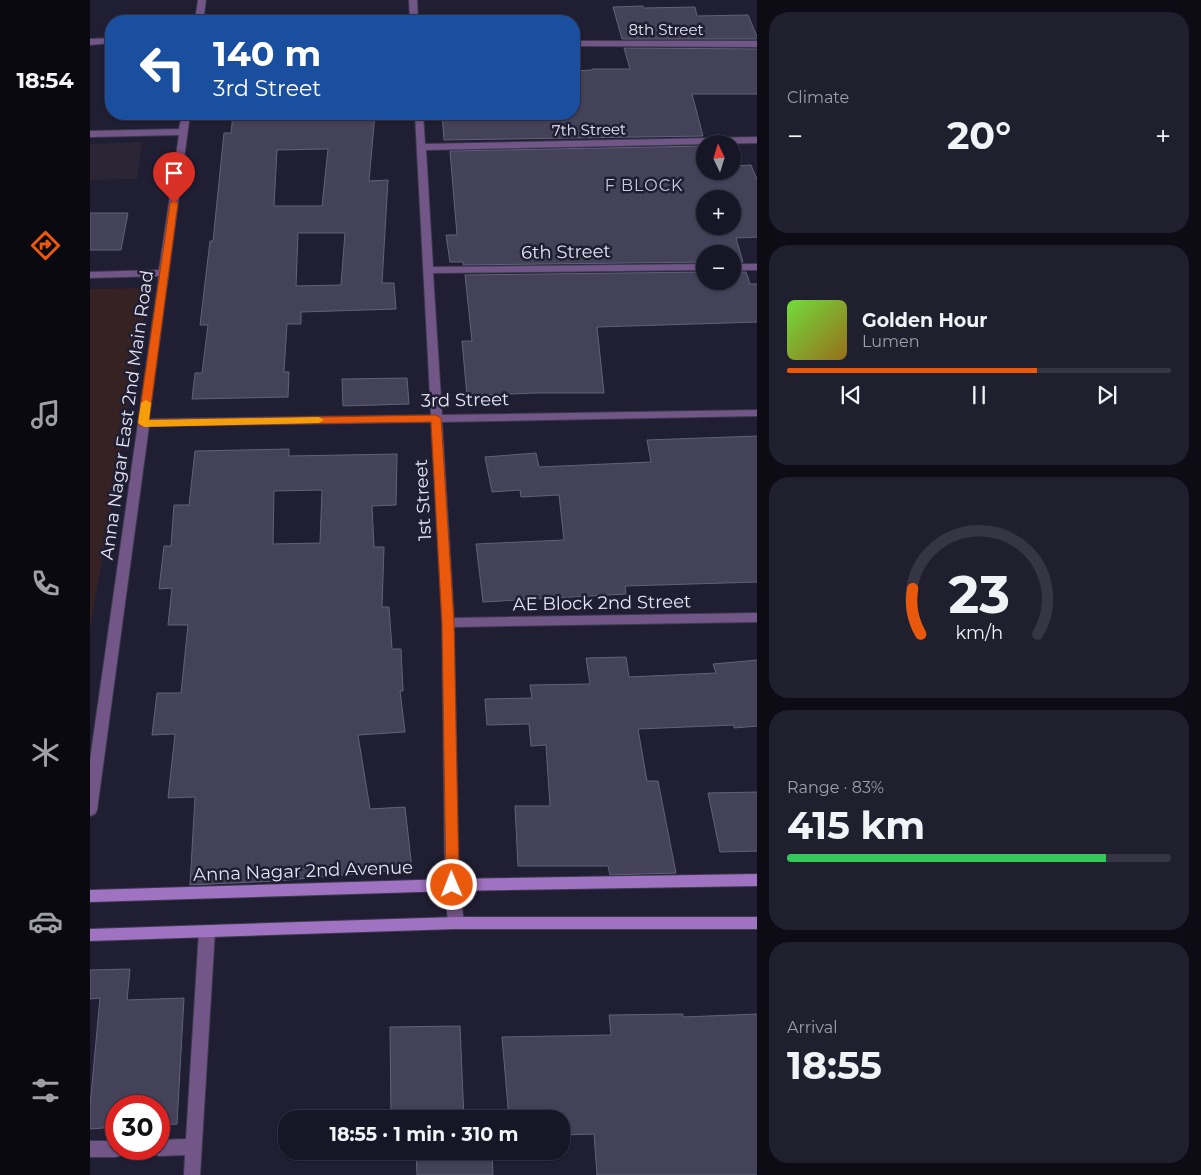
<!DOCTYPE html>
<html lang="en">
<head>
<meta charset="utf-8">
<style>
	:root { --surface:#171626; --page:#201f2e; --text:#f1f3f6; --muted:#9e9fa7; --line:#363543; --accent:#ea580c }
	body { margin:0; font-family:Montserrat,sans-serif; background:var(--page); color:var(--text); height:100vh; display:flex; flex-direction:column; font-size:19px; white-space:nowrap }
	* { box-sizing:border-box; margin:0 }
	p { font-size:16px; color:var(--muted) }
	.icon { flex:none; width:28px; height:28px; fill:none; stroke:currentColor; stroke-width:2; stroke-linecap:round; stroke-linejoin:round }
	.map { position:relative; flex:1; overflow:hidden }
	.details { display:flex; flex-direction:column; gap:12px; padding:12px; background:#0d0c15; width:444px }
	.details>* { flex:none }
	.top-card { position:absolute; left:15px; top:15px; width:475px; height:105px; border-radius:20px; box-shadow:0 1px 4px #0004,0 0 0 1px var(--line); background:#1a4fa0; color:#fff; overflow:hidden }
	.needle { width:32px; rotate:356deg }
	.buttons { position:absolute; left:606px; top:135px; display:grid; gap:10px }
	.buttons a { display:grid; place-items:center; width:45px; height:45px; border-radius:50%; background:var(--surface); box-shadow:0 1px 4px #0004,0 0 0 1px var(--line); font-size:25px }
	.speed { position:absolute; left:15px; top:1095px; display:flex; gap:10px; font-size:25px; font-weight:700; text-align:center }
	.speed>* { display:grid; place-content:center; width:65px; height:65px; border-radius:50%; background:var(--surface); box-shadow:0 1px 4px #0004,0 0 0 1px var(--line); line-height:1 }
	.speed .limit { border:8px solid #d22; background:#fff; color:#111 }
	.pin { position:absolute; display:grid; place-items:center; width:42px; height:42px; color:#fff; margin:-51px -21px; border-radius:50% 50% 50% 0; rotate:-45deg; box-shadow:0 0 5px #0007 }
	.pin .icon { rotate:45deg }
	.me { position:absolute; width:55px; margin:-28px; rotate:359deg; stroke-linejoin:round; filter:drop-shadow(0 0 4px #0008) }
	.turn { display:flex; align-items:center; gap:18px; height:105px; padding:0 25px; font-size:22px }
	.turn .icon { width:65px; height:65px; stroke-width:2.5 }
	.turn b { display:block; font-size:35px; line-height:42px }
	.big { font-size:38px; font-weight:700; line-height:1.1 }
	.details .tile { flex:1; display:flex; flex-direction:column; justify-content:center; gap:8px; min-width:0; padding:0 18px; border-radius:20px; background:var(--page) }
	.details .dial { align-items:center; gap:0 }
	.dial svg { height:130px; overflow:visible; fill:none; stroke:var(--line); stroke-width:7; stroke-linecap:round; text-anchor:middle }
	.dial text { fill:var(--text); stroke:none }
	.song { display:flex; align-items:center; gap:15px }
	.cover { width:60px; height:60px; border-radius:8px; background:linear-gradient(135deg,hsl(100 70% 55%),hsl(40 70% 35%)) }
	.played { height:5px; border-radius:2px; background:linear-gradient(90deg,var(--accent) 65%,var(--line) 65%) }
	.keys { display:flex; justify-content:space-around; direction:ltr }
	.heat { display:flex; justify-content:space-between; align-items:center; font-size:28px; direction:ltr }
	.charge { height:8px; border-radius:4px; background:linear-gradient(90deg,#34c759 83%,var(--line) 0) }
	.trip { position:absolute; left:188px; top:1110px; width:292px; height:50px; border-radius:20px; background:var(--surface); box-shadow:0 1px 4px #0004,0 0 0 1px var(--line); font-weight:700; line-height:50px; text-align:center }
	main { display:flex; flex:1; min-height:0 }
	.menu { display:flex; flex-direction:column; width:90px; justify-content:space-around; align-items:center; background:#09090f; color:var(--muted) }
	.menu .icon { width:35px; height:35px }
	.menu .active { color:var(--accent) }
	.menu b { font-size:22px; color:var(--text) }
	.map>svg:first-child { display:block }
	.industrial { fill:#2b2535 }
	.education { fill:#362223 }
	.building { fill:#434259; stroke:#61617a; fill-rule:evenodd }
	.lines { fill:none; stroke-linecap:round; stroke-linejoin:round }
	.street-casing { stroke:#3b3a4e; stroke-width:2 }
	.secondary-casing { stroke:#3b3a4e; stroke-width:2 }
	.street { fill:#725687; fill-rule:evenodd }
	.secondary { fill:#a073c2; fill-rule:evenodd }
	.route { fill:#ea580c; stroke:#983908 }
	.slow { fill:#f59e0b }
	.labels { text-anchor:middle; stroke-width:5; stroke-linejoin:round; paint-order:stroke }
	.far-street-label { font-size:15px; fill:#e5e5f3; stroke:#1f1e33 }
	.far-neighbourhood-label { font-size:16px; letter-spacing:1px; fill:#cacae6; stroke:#1f1e33 }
	.street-label { font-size:18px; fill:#e5e5f3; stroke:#1f1e33 }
</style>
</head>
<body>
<main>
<nav class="menu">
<b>18:54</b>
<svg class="icon active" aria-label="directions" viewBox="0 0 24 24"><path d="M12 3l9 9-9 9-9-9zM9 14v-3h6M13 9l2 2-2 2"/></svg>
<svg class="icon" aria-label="music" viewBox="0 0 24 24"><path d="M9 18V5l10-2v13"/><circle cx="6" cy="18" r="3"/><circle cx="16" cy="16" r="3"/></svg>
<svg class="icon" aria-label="phone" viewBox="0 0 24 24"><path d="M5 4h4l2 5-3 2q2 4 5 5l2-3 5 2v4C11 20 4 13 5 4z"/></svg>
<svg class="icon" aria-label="climate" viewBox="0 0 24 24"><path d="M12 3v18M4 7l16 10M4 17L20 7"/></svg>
<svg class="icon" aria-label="car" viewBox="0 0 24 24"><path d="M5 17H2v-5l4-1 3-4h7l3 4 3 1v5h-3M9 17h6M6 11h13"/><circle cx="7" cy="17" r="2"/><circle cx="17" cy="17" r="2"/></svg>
<svg class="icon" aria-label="filters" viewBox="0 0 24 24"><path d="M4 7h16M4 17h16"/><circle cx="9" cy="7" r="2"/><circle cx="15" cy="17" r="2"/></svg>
</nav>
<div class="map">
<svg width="668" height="1175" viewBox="0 0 668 1175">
	<rect width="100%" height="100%" fill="#1f1e33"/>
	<path class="industrial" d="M52 142 47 179 0 180V144Z"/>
	<path class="education" d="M59 288 0 629V289Z"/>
	<path class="building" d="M553 6V8L605 7 607 16 658 15 668 39H532L523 7Z
		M534 48 668 49V94H602L613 136 354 140 352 114H484V71L502 70V69H540Z
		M143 114H285L279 181 298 180 292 283H304L306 309 211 312V324H197L194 372H199L198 397 102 399 105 373H112L118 325H110L120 241H123L134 133H141ZM238 149 232 206H184L187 150ZM208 233H255L251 285 206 286Z
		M615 146V171H642V166L661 165 668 182V237L646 238 653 262H642V254H615V262L373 265V262H360L356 235H367L360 151ZM615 199H642V226H615Z
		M0 213H38L31 250H0Z
		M615 272V281H642V272H656L660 284H668V322L507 327 514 393H444L377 396 372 341H382L375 275Z
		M317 378 319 404 253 406 252 379Z
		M668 436V582L535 586 536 594 393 602 386 544 474 540 469 495 431 497 430 490 402 492 395 457 446 453 449 467 561 462 557 440Z
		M199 449V456L307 454 306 505 282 506 284 547H294L292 607H299L302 649H311L313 691H310L315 732 268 735 280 809 315 807 322 869 186 881 100 885 105 797 78 798 85 734 62 735 67 693H91L98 625H78L82 588 69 589 74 546H81L84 505H99L105 451ZM232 490 230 543 183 544 184 491Z
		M536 657 539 677 626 673 623 664 668 660V726L644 728V725L548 729 557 781H568L586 873 520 875 518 866H428L425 806H460L456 745 441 746 439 724 397 725 395 699 442 698 440 685 500 684 496 658Z
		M668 792V851L630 852 618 793Z
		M40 969 37 1000 94 998 87 1124 69 1125V1106H26V1127L0 1129V1106L10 998 0 999V970Z
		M593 1014V1017L668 1014V1175H507L504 1134 471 1135V1119H419L412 1037 521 1035 519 1015Z
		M370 1026 374 1119H301L300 1027Z
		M326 1151H402L403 1175H327Z"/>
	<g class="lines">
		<g class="street-casing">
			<path id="street" d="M108 0H116L113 21H105Z
				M319 0H327L328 21H320Z
				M21 38V43L0 45V39Z
				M668 41V47L484 46V41Z
				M92 114H100L59 419 341 415 325 114H333L335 144 668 137V143L336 150 343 267 615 264V270L343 273 352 415 668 410V416L352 422 364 618 668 613V622L364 627 369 885 374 923 371 927 366 929 361 927 358 923 355 885 352 623 341 422 59 426 7 810 5 814 0 816V760L69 276 0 278V272L69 270 89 135 0 137V131L89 129Z
				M642 264H668V270H642Z
				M117 925 122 927 125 931 110 1175H94L95 1155 69 1156 63 1154 61 1149H69V1140L96 1139 109 931 112 927Z
				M0 1141H26V1149H34L32 1155 26 1157H0Z"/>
		</g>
		<g class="secondary-casing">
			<path id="secondary" d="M668 874V886L362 891 0 902V890L362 879Z
				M366 917H668V929H366L0 941V929Z"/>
		</g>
		<use href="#street" class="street"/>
		<use href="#secondary" class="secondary"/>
	</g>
	<path class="route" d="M84 200 88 203 59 420 346 415 351 418 364 623 369 885 367 889 362 890 358 889 356 885 352 623 341 422 50 426 48 423 80 203Z"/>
	<path class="slow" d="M56 400 61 403 59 420 229 417 234 420 229 423 54 427 48 423 51 403Z"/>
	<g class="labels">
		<g class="far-street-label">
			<text x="576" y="35">8th Street</text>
			<text transform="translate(499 130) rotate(-1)" y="5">7th Street</text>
		</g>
		<g class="far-neighbourhood-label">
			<text x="554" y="191">F BLOCK</text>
		</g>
		<g class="street-label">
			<text transform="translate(476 252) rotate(-1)" y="6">6th Street</text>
			<text transform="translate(375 400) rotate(-1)" y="6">3rd Street</text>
			<text transform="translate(37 415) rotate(-82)" y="6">Anna Nagar East 2nd Main Road</text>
			<text transform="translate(333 500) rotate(-93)" y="6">1st Street</text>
			<text transform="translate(512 603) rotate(-1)" y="6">AE Block 2nd Street</text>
			<text transform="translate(213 871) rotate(-2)" y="6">Anna Nagar 2nd Avenue</text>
		</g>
	</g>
</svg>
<div class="buttons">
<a><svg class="needle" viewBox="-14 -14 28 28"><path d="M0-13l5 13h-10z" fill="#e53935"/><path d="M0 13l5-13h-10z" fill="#9e9fa7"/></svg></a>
<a>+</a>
<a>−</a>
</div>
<div class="speed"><div class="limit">30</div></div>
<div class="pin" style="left:84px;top:203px;background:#d93025"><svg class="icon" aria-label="arrive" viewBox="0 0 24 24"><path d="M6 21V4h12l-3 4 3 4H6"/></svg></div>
<svg class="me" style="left:362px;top:885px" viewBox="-20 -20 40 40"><circle r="17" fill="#ea580c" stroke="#fff" stroke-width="3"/><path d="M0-11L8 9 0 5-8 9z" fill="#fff"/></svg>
<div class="trip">18:55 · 1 min · 310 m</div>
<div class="top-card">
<div class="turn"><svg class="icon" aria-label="left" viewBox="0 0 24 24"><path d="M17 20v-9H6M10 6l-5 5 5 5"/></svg><div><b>140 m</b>3rd Street</div></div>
</div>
</div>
<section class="details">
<div class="tile"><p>Climate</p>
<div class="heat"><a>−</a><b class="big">20°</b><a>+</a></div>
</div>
<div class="tile">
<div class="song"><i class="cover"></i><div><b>Golden Hour</b><p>Lumen</p></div></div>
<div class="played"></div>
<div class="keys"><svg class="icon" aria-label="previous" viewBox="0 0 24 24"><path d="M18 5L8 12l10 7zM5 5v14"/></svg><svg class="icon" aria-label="pause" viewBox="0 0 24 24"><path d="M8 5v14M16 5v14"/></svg><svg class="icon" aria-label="next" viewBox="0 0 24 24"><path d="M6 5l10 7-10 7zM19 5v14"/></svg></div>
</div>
<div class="tile dial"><svg viewBox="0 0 100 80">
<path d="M14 69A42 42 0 1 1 86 69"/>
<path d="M14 69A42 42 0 0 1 9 41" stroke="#ea580c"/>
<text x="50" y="56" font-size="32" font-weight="700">23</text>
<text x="50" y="72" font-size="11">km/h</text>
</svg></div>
<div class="tile"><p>Range · 83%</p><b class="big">415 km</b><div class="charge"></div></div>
<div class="tile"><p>Arrival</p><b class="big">18:55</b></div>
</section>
</main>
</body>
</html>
